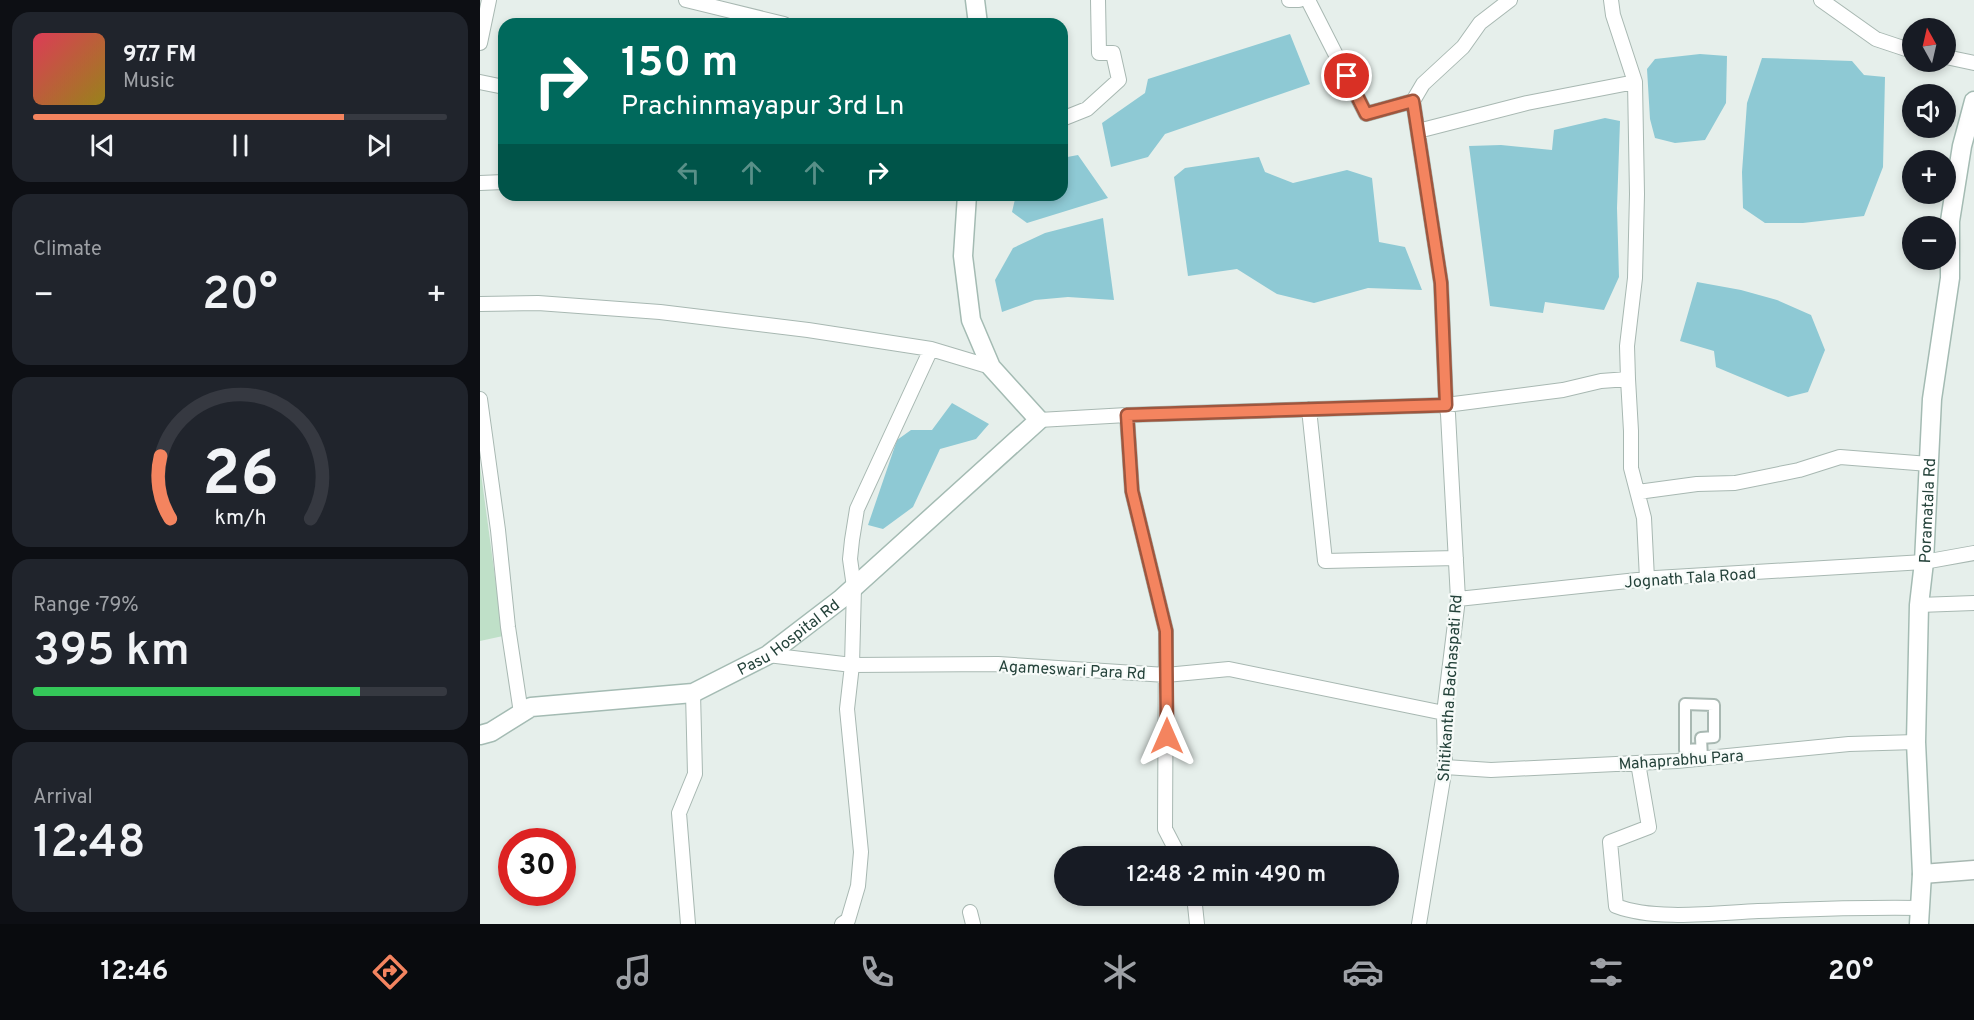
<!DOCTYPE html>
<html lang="en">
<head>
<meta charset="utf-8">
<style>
	:root { --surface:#171b24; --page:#20242c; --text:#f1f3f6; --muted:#9ea1a6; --line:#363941; --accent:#f4845f }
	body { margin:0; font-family:Overpass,sans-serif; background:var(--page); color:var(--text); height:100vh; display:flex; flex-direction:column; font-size:22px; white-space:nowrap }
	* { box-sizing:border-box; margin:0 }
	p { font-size:20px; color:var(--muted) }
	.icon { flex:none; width:33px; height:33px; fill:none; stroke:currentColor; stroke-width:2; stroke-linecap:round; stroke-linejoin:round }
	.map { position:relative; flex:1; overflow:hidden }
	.panel { display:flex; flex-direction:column; gap:12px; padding:12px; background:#0d0f14; width:480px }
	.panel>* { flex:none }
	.banner { position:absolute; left:18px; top:18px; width:570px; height:183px; border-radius:18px; box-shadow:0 3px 9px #0003; background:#00695c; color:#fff; overflow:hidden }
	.needle { width:39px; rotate:352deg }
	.fabs { position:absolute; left:1422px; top:18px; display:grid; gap:12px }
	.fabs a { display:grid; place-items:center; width:54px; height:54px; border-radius:50%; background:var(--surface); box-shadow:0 3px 9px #0003; font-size:30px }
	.speed { position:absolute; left:18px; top:828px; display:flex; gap:12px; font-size:30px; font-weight:700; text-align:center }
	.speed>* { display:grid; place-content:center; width:78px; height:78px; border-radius:50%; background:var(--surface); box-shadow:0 3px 9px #0003; line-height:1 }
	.speed .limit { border:9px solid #d22; background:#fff; color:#111 }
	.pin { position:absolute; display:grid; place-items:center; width:51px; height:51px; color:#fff; margin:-26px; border:3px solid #fff; border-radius:50%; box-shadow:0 2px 6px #0007 }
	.me { position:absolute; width:66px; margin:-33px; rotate:0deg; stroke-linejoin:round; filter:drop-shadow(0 0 4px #0008) }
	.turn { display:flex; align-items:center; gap:21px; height:126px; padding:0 24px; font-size:27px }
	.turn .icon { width:78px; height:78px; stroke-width:2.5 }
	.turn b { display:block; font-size:42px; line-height:51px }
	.lanes { display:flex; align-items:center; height:57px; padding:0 24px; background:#0003; justify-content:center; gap:30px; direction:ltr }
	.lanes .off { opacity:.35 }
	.big { font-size:45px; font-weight:600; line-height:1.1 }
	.panel .widget { flex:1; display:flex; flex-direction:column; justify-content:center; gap:9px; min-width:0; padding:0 21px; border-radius:18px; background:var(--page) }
	.panel .dial { align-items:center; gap:0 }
	.dial svg { height:156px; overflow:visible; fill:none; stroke:var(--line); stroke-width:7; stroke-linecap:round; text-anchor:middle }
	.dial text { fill:var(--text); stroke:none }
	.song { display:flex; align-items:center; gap:18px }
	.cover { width:72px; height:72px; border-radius:9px; background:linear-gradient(135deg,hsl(350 70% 55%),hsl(50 70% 35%)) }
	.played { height:6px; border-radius:3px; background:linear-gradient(90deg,var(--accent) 75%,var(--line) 75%) }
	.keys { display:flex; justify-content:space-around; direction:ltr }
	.heat { display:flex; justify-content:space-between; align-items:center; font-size:33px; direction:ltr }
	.charge { height:9px; border-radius:4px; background:linear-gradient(90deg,#34c759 79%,var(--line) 0) }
	.trip { position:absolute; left:574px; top:846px; width:345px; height:60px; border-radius:30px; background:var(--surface); box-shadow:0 3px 9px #0003; font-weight:600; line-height:60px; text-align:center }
	.menu { display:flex; height:96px; justify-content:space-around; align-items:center; background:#090b0e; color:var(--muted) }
	.menu .icon { width:42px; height:42px }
	.menu .on { color:var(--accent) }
	.menu b { font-size:27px; color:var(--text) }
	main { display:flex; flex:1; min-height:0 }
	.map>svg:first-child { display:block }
	.green { fill:#bfe0c8 }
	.water { fill:#8ec9d4 }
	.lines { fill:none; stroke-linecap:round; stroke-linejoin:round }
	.pedestrian-casing { stroke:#a8b8b2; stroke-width:14 }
	.minor-casing { stroke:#a8b8b2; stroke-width:16 }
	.tertiary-casing { stroke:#a8b8b2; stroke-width:21 }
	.secondary-casing { stroke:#a4bbb3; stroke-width:21 }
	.pedestrian { stroke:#fff; stroke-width:10 }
	.minor { stroke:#fff; stroke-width:14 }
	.tertiary { stroke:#fff; stroke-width:18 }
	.secondary { stroke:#fff; stroke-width:18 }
	.route-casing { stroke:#9f563e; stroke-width:15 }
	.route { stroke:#f4845f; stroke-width:10 }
	.labels { text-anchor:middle; stroke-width:4.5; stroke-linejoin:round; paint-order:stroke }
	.street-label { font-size:16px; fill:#24423a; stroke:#f7fbf9 }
</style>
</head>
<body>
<main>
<section class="panel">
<div class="widget">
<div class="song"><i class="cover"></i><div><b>97.7 FM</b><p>Music</p></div></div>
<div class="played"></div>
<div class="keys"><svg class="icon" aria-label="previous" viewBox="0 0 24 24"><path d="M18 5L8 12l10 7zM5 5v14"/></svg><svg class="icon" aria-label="pause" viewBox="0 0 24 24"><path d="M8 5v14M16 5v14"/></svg><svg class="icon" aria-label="next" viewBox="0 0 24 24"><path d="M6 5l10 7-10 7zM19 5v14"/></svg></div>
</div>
<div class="widget"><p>Climate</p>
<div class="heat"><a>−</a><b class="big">20°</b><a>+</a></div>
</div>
<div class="widget dial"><svg viewBox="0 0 100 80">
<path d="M14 69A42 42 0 1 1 86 69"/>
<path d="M14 69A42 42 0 0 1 9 37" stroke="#f4845f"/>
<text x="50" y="56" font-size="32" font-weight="700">26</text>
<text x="50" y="72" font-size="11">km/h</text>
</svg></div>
<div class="widget"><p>Range · 79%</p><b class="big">395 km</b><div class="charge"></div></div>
<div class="widget"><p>Arrival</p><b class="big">12:48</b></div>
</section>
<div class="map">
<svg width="1494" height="924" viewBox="0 0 1494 924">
	<rect width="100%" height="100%" fill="#e6efeb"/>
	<path class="green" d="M0 466 23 636 0 641Z"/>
	<path class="water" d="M810 34 830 84 685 134 668 157 631 167 622 123 665 93 668 79Z
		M1220 54 1247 56 1246 103 1225 140 1195 143 1175 138 1170 119 1167 69 1175 59Z
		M1282 58 1372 61 1384 75 1405 77 1403 167 1384 216 1323 223H1285L1263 208 1262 172 1267 103Z
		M1125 118 1140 121 1137 208 1139 277 1124 310 1065 302 1063 313 1010 306 989 146 1021 145 1072 150 1074 130Z
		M598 155 628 198 547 223 532 212 536 195H582V158Z
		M779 157 785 172 813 183 867 170 892 178 899 242 925 247 942 290 888 288 834 303 797 294 757 269 708 276 694 177 705 168Z
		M623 218 634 300 588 297 555 300 522 312 515 280 533 248 565 233Z
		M1217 282 1261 290 1297 300 1331 315 1345 350 1328 392 1308 397 1236 367 1234 351 1200 341Z
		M472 403 509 424 496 439 460 449 433 507 403 529 388 525 417 440 431 430H452Z"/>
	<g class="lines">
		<g class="pedestrian-casing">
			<path id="pedestrian" d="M1221 749 1205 750V704L1234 705V737L1221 738 1222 758"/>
		</g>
		<g class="minor-casing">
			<path id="minor" d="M206 0 304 24
				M809 0H819
				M828 0 886 114 933 101
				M1131 0 1133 15 1155 82 1157 194 1155 278 1147 346 1148 379 1151 431V468L1164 518 1167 579
				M1341 0 1396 39 1432 51
				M0 43 9 0
				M1466 57 1494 63
				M0 82 24 87
				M933 101 961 283 966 405 968 414 978 599 964 713 965 767 939 924
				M933 101 943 84 983 47 1000 23 1030 0
				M582 119 607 109 639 80 633 53H619L618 0
				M938 131 1047 103 1155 82
				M0 183 24 182
				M0 304 58 303 180 312 328 330 451 349 511 367
				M0 399 18 530 28 627 41 713
				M829 409 845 561 976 558
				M647 415 652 491 686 631 685 829 699 856
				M559 420 647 415 966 405 1083 390 1121 381 1148 379
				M1158 492 1217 484 1255 483 1319 470 1360 457 1449 464
				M978 599 1176 578 1444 562 1494 553
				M1439 605 1494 603
				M288 655 372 665 518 664 686 675 749 669 964 713
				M1158 763 1169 827 1130 842 1136 906C1175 921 1236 913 1278 911 1331 909 1385 907 1439 908
				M965 767 1011 770 1197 761 1369 744 1436 742
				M714 896 717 924
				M490 912 493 924
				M208 924 199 813 215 774 213 693
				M362 924 368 920 378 886 381 852 367 709 372 665 374 587 370 559 372 540 377 509 451 349"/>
		</g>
		<g class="tertiary-casing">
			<path id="tertiary" d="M1442 874 1494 870"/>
		</g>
		<g class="secondary-casing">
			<g id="secondary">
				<path d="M495 0 498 24"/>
				<path id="s1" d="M0 735 11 732 51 707 213 693 288 655 361 599 559 420 511 367 491 320 483 256 487 195"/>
				<path id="s2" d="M1439 924 1442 874 1436 742 1439 605 1444 562 1452 399 1470 278V221L1482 146 1494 101"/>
			</g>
		</g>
		<use href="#pedestrian" class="pedestrian"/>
		<use href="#minor" class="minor"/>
		<use href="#tertiary" class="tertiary"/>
		<use href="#secondary" class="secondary"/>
	</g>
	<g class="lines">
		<g class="route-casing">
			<path id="route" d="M687 736 686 631 652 491 647 415 966 405 961 283 933 101 886 114 867 76"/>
		</g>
		<use href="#route" class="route"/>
	</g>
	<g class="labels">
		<g class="street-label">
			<text dy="6" stroke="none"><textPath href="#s2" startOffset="414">Poramatala Rd</textPath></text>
			<text transform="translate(1210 577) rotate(-4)" y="6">Jognath Tala Road</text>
			<text dy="6" stroke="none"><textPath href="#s1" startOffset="332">Pasu Hospital Rd</textPath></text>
			<text transform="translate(592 669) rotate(3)" y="6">Agameswari Para Rd</text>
			<text transform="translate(969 688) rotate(-86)" y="6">Shitikantha Bachaspati Rd</text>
			<text transform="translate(1201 759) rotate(-4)" y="6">Mahaprabhu Para</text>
		</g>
	</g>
</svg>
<div class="fabs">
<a><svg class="needle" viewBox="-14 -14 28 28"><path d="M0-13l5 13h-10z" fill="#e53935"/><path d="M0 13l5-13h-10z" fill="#9ea1a6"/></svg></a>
<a><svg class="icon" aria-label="sound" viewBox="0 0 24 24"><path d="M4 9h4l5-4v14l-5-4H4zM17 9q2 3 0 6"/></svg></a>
<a>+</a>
<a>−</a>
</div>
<div class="speed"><div class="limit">30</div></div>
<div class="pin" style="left:867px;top:76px;background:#d93025"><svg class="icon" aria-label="arrive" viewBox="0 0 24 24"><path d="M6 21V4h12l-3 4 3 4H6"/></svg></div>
<svg class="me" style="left:687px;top:736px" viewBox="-20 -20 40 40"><path d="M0-17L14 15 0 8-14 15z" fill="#f4845f" stroke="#fff" stroke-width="4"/></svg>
<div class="trip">12:48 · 2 min · 490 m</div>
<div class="banner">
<div class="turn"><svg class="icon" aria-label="right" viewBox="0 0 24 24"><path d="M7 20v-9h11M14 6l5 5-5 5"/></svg><div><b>150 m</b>Prachinmayapur 3rd Ln</div></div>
<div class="lanes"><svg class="icon off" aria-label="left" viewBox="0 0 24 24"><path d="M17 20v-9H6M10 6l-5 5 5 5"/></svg><svg class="icon off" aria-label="ahead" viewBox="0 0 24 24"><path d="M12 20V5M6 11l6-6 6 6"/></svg><svg class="icon off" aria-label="ahead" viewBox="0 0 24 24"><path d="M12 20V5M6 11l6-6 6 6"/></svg><svg class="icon" aria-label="right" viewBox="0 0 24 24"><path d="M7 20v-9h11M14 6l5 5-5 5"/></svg></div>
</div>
</div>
</main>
<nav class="menu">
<b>12:46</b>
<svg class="icon on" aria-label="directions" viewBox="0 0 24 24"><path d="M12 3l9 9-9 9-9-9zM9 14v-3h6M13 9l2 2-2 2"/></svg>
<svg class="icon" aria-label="music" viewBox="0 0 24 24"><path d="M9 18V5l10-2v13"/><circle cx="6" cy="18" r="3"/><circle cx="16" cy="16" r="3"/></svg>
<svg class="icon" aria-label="phone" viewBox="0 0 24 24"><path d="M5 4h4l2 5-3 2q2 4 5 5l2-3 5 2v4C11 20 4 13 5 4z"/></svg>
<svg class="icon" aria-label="climate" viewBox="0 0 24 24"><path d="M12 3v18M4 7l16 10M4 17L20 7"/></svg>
<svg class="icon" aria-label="car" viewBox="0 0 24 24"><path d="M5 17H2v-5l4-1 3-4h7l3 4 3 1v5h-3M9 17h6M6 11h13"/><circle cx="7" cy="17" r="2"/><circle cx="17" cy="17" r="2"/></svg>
<svg class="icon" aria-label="filters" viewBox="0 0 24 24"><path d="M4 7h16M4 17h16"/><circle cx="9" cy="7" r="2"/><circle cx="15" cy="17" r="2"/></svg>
<b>20°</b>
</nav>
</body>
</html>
